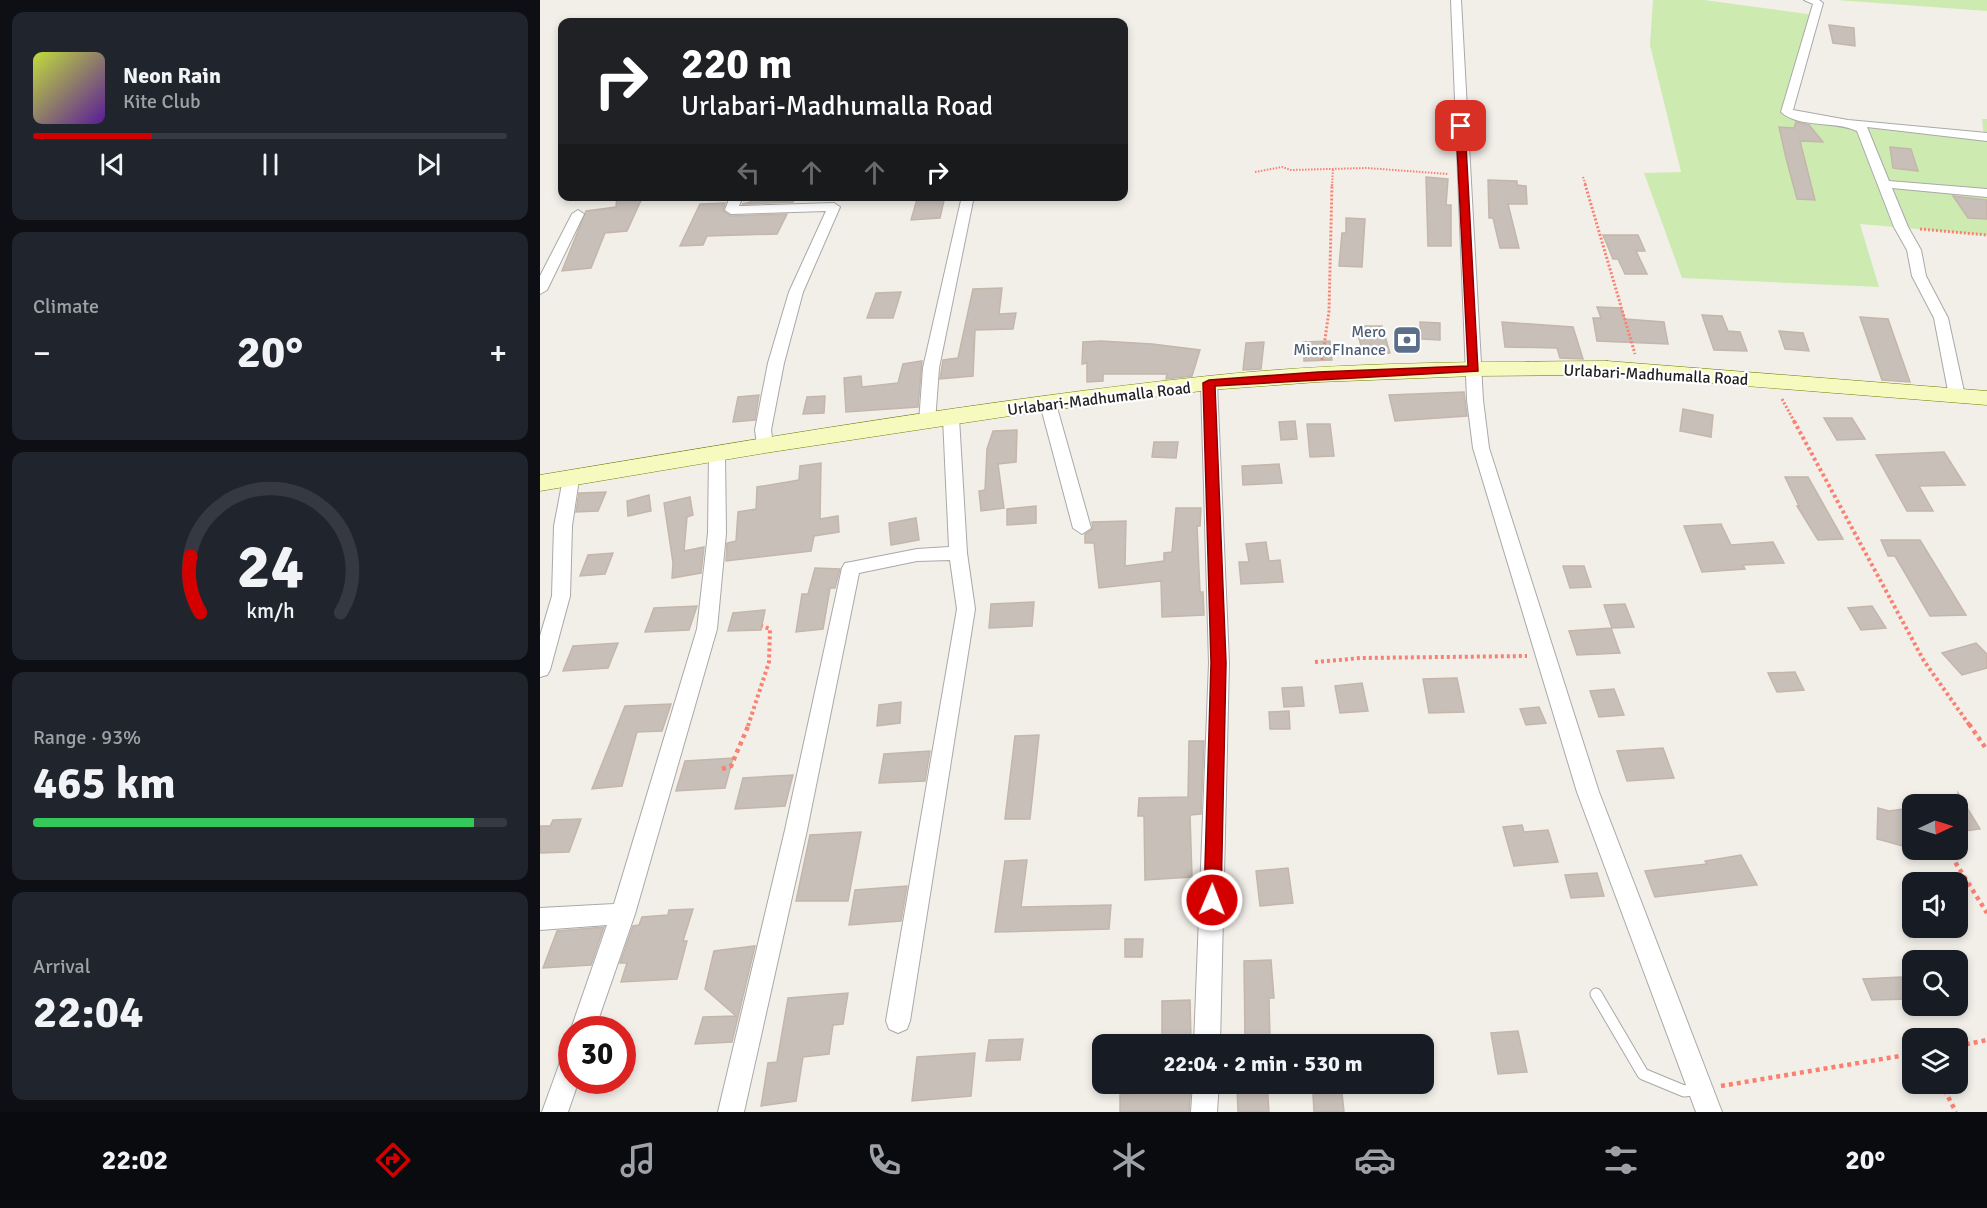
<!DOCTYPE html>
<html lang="en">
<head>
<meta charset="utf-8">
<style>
	:root { --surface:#171b24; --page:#20242c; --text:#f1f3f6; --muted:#9ea1a6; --line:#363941; --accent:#d40000 }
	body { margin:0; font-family:Signika,sans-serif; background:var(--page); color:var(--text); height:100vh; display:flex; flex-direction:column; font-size:22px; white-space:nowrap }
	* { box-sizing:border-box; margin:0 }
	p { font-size:20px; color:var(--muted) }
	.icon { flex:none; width:33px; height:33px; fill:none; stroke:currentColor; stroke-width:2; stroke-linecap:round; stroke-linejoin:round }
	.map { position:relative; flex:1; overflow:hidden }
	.panel { display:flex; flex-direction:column; gap:12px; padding:12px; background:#0d0f14; width:540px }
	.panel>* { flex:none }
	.banner { position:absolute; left:18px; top:18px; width:570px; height:183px; border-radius:12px; box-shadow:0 3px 9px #0003; background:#202124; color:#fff; overflow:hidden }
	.needle { width:39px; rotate:86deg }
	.buttons { position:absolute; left:1362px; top:794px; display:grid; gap:12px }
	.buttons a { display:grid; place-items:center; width:66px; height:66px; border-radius:12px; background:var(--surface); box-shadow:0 3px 9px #0003; font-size:30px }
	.speed { position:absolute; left:18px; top:1016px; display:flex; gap:12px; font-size:30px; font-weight:700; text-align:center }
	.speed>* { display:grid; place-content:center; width:78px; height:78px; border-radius:50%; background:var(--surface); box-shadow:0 3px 9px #0003; line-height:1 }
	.speed .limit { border:9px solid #d22; background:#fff; color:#111 }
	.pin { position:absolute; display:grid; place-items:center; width:51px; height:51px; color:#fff; margin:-26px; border-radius:12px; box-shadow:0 3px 9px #0006 }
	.me { position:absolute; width:66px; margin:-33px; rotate:1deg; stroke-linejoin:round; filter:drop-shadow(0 0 4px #0008) }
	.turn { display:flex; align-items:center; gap:21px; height:126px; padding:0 24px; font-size:27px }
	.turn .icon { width:78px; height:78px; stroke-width:2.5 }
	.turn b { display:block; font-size:42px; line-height:51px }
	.lanes { display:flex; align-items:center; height:57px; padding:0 24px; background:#0003; justify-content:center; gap:30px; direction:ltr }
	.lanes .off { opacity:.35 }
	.big { font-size:45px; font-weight:800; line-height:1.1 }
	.panel .card { flex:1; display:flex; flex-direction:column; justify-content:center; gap:9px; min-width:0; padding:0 21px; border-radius:12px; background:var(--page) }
	.panel .dial { align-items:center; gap:0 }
	.dial svg { height:156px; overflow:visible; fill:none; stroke:var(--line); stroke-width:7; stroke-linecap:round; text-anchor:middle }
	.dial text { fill:var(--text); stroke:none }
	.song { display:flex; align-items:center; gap:18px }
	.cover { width:72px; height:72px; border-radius:9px; background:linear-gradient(135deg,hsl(70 70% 55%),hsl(270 70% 35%)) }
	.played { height:6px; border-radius:3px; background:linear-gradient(90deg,var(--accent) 25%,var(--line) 25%) }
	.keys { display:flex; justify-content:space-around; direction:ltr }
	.heat { display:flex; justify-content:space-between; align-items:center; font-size:33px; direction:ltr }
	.charge { height:9px; border-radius:4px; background:linear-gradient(90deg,#34c759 93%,var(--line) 0) }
	.trip { position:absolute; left:552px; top:1034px; width:342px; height:60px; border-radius:12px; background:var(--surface); box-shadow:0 3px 9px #0003; font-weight:800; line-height:60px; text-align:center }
	.tab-bar { display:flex; height:96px; justify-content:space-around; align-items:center; background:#090b0e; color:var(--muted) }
	.tab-bar .icon { width:42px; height:42px }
	.tab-bar .on { color:var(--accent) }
	.tab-bar b { font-size:27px; color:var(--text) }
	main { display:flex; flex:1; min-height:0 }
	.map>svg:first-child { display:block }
	.grass { fill:#cdebb0 }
	.building { fill:#c7bfb8; stroke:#c4b6ab; stroke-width:1.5 }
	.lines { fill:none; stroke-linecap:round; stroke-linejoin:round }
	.lane-casing { stroke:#a9a9a9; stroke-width:13 }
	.street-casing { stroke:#a9a9a9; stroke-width:2 }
	.secondary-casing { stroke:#707d05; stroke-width:1 }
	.path-far3 { stroke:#fa8072; stroke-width:2; stroke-dasharray:1.5 1.5; stroke-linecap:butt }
	.path-far2 { stroke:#fa8072; stroke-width:3; stroke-dasharray:2 2; stroke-linecap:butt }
	.path-far1 { stroke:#fa8072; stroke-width:4; stroke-dasharray:3 3; stroke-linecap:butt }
	.path { stroke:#fa8072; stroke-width:4.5; stroke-dasharray:4 4; stroke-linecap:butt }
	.lane { stroke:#fff; stroke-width:11 }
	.street { fill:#fff; fill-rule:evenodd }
	.secondary { fill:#f7fabf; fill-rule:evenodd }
	.route { fill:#d40000; stroke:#8a0000; stroke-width:1.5 }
	.labels { text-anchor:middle; stroke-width:4.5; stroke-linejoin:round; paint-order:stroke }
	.service-label { font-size:16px; fill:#4e5e75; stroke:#fff; text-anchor:end }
	.street-label { font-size:16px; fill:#222; stroke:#fff }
</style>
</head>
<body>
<main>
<section class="panel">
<div class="card">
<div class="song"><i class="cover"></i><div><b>Neon Rain</b><p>Kite Club</p></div></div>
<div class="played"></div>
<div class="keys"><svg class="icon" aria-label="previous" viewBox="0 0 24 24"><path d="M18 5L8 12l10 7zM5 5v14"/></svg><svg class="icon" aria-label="pause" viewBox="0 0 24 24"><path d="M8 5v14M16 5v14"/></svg><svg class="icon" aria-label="next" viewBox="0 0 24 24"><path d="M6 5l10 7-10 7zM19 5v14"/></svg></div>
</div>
<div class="card"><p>Climate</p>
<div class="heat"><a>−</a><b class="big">20°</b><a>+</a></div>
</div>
<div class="card dial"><svg viewBox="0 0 100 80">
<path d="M14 69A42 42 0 1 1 86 69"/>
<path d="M14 69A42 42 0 0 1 9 40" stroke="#d40000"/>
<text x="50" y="56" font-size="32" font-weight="700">24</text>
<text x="50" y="72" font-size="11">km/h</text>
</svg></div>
<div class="card"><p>Range · 93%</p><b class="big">465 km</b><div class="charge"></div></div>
<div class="card"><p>Arrival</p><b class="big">22:04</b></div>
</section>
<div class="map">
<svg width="1447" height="1112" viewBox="0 0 1447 1112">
	<rect width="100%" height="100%" fill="#f2efe9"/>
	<path class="grass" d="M1113 0H1164L1274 15 1247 112 1256 116 1444 136 1442 119H1447V235L1320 224 1339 287 1142 278 1104 173 1141 172 1110 45Z
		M1296 0H1447V11Z"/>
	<path class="building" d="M1289 25 1314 28 1315 46 1293 43Z
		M1256 122 1269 125 1283 142 1260 141 1275 200 1257 199 1246 158 1239 127 1254 128Z
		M1350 147 1371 149 1378 171 1353 168Z
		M886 177 908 179 906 205H911V246H888Z
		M948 180 977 181V185L986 186 987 204H968L979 248H960L953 218H949Z
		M77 196H103L87 231 65 233 51 268 22 271 46 211 76 207Z
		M213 196H256L253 202 202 204 211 202Z
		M378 196H405L400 218 371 220Z
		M1413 196 1447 200V219L1428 218Z
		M185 203 183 211 191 216 247 214 237 234 167 236 163 245 140 246 160 204Z
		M806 218 825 219 822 267 799 266 802 233H806Z
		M1063 235H1098L1105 251H1096L1107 274H1085L1078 259H1073Z
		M462 288 459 314 476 313 473 329 435 330 433 376 400 379 403 360 418 358 433 289Z
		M361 292 353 318H327L336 293Z
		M1057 307 1081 308 1085 319 1124 322 1128 344 1057 341 1053 318H1061Z
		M1162 315 1182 316 1188 331 1200 332 1207 351 1174 350Z
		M1320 317 1348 319 1370 382 1342 380Z
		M880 322 900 323V340L881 339Z
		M962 322 1033 327 1043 359 1020 358 1017 348 965 347Z
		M816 326H842L850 353 823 354Z
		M1239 331 1263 333 1269 351 1245 349Z
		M561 341 612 344 660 350 652 376 626 379 627 374H563V381L547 382V363L542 364 543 342Z
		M790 341 792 360 764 361 763 342Z
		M724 342 721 369 703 370 706 343Z
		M382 361 378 407 306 412 304 378 321 376 322 387 358 383 363 364Z
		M924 392 927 416 855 421 849 395Z
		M219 395 215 420 193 422 198 397Z
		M285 396 284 413 263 414 267 397Z
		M1143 409 1173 415 1171 437 1140 431Z
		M1284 418H1312L1325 439 1297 440Z
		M755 421 757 439 741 440 739 422Z
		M767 424H790L794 456 770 457Z
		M477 430 476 462 458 464 464 508 441 511 439 491 445 490 447 449 453 431Z
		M614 442H638L636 458 612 457Z
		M1404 452 1425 485 1379 486 1393 511H1367L1336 455Z
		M281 463 280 519 298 516 299 532 274 536 271 551 186 561 187 543 196 541 198 512 216 509 217 487 259 480 260 466Z
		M739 464 742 483 703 485 702 466Z
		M1245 477H1268L1303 539 1278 540 1257 506H1259Z
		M66 492 58 511 36 512 39 493Z
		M109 495 111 511 88 516 87 501Z
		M150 497 153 515 147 517 144 551 164 547 161 573 132 578 133 563 124 503Z
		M496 506V523L467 525V509Z
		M636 508H661L660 526H657L660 592H663L664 615 622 617 621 581 559 588 554 543H545V534L553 529 552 522 586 521 585 566 624 561V553L632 552Z
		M376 518 379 540 351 545 349 523Z
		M1181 524 1191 545 1233 542 1244 563 1203 565 1205 569 1162 572 1144 526Z
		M1341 540H1380L1426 615 1390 616 1355 556H1348Z
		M726 542 729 561 740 560 743 582 701 584 699 562H709L706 544Z
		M73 553 65 574 40 576 48 555Z
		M1023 566H1044L1051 587 1030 588Z
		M275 568 300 569 295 588H290L283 629 256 632 262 594H268Z
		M494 602 492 626 449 628 451 604Z
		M1085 604 1094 627 1072 628 1064 605Z
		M157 606 149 630 105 632 114 608Z
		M1332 606 1346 628 1321 630 1308 608Z
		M225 610 221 630 188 631 193 613Z
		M1071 628 1080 653 1037 655 1029 631Z
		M78 643 68 668 23 671 33 646Z
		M1436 643 1447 654V668L1422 675 1402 653Z
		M1255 672 1264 690 1237 692 1228 673Z
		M917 678 924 712 889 713 883 679Z
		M822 683 828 711 800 713 795 686Z
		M762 687 764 706 744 707 742 688Z
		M1074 689 1084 715 1059 717 1050 691Z
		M361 702 360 723 337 726 339 705Z
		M131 704 122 731 97 732 82 786 52 789 85 706Z
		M999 707 1006 723 986 725 980 709Z
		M749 711 750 729H730L729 712Z
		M499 735 490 819H465L475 736Z
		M649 741H664L661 814 650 815 652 877 605 880 604 816H598L599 798 648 797Z
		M1123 748 1134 778 1087 781 1077 751Z
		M390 751 385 781 339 783 344 754Z
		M193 758 185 788 136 791 145 761Z
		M253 775 245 806 195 809 203 778Z
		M1418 793 1440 829 1418 832Z
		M1338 808 1349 811 1370 808V848L1337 839Z
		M41 819 29 852 0 853V826H10L13 820Z
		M982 825 984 832 1008 830 1018 862 974 866 963 827Z
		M321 832 308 901H256L270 835Z
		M1201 855 1217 885 1115 897 1105 871 1167 864 1165 861Z
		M487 860 481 907 571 905 569 929 455 932 465 861Z
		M748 868 753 903 720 906 716 871Z
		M1057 873 1064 896 1031 898 1025 875Z
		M367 886 361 921 309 925 315 890Z
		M153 909 143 941H147L137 979 81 982 87 963H80L93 926 99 925 102 917 128 915 129 910Z
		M64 927 51 965 3 968 17 931Z
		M585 939H603L602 957H585Z
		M215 946 192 1042 155 1044 163 1017 196 1016 165 989 174 951Z
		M731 960 734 998H729L730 1038H705L704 961Z
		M1361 977 1371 999 1332 1000 1323 979Z
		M308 993 303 1024 293 1025 289 1054 263 1057 256 1101 221 1106 228 1063 237 1062 248 998Z
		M650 1000 651 1040 622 1041V1001Z
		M978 1031 987 1072 958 1074 951 1033Z
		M483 1039 480 1060 446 1061 449 1040Z
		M435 1053 431 1096 372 1101 377 1057Z
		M651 1083 649 1112H580V1094L623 1092V1084Z
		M727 1084 729 1112H698L697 1085Z
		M802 1093 804 1112H774L773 1094Z"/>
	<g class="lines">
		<g class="lane-casing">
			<path id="lane" d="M1056 994 1103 1074 1144 1091 1160 1089"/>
		</g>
		<g class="street-casing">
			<path id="street" d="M911 0H921L943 400 949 448 1059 792 1182 1112H1156L1037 792 933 448 927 400Z
				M1264 0H1279L1283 3 1253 110 1308 120 1447 133V141L1327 127 1349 181 1447 189V197L1352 188 1368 227 1381 250 1386 276 1408 318 1425 396 1423 399 1417 401 1409 396 1394 318 1372 276 1367 250 1354 227 1317 131C1294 120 1260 129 1241 112L1273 4Z
				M190 196H203L199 206 294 203 300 207 263 292 244 363 231 430 233 445 225 450 217 445 215 430 228 363 249 292 286 211 191 214 185 210Z
				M422 196H434L399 368 395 422 387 427 379 422 383 368Z
				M38 210 44 214 7 290 0 294V276L32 214Z
				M669 378 677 383 689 663 680 1044H654L669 663 661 383Z
				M508 399 516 404 551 528 542 534 533 528 500 404Z
				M411 413 419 418 427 553 435 609 370 1021 367 1029 358 1033 349 1029 346 1021 417 609 410 560 377 561 319 573 267 830 204 1112H178L245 830 302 568 305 563 311 562 377 549 409 547 403 418Z
				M177 450 185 455 186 533 177 629 95 914 55 1029H32V1031L31 1029 67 925 0 930V908L74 904 157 629 168 533 169 455Z
				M31 474 39 479 32 526 30 596 10 670 7 675 0 677V636L12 596 14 526 23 479Z
				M32 1051V1080H39L28 1112H2L23 1054Z
				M653 1083H679L677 1112H651Z"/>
		</g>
		<g class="secondary-casing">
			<path id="secondary" d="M1067 361 1447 391V405L1067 375 934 376 778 382 669 390 496 412 225 453 0 491V475C222 438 444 400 668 376 800 362 934 362 1067 361Z"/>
		</g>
		<path class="path-far3" d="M271 22 272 19
			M715 172 742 167 751 170 827 168 908 174
			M1043 177 1046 186
			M792 186 793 168"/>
		<path class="path-far2" d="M1045 184 1095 354
			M1380 229 1447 235
			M782 360 789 311 792 184
			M1242 399 1255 423"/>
		<path class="path-far1" d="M1254 421 1384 661 1430 726
			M775 662 821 658 987 656
			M208 726 229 662 230 629 222 626"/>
		<path class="path" d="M1429 724 1447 750
			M182 769 191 766 209 724
			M1375 798 1379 804
			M1407 849 1447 913
			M1418 1046 1447 1040
			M1401 1083 1416 1112
			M1181 1086 1372 1054"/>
		<use href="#lane" class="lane"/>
		<use href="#street" class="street"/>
		<use href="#secondary" class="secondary"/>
	</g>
	<path class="route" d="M921 124 925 126 938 371 675 386 686 663 681 900 678 906 672 908 666 906 664 900 671 663 663 383 669 380 778 372 928 366 916 126Z"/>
	<defs>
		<g id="bank-square" transform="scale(1.5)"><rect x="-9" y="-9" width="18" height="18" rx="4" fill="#5c6f8a" stroke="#fff"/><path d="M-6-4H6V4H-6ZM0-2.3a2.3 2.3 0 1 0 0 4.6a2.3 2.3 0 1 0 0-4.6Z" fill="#fff"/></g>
	</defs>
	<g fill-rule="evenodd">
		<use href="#bank-square" x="867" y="340"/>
	</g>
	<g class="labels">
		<g class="service-label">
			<text x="846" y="337">Mero<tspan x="846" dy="18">MicroFInance</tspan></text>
		</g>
		<g class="street-label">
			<text transform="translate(1116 374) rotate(3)" y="6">Urlabari-Madhumalla Road</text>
			<text transform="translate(559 398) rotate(-7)" y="6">Urlabari-Madhumalla Road</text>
		</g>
	</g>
</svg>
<div class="buttons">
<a><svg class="needle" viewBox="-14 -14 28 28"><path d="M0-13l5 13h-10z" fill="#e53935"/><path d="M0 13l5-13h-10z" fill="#9ea1a6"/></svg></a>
<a><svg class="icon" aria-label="sound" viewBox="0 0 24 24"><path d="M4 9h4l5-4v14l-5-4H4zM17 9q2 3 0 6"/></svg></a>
<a><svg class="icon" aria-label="search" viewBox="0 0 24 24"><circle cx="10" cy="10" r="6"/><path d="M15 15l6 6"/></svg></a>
<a><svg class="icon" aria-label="layers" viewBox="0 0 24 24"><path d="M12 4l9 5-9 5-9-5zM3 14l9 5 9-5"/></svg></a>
</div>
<div class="speed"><div class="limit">30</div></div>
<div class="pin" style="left:921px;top:126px;background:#d93025"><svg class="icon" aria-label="arrive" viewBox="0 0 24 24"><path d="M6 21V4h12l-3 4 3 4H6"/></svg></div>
<svg class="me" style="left:672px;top:900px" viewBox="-20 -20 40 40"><circle r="17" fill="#d40000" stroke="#fff" stroke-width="3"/><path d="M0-11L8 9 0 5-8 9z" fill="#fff"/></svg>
<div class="trip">22:04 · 2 min · 530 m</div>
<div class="banner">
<div class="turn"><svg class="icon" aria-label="right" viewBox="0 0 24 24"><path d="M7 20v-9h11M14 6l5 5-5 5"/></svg><div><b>220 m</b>Urlabari-Madhumalla Road</div></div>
<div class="lanes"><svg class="icon off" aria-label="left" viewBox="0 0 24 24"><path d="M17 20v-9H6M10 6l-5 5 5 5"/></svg><svg class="icon off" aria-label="ahead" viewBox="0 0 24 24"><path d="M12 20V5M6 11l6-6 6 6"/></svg><svg class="icon off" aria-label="ahead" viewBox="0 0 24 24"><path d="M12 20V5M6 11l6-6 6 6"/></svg><svg class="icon" aria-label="right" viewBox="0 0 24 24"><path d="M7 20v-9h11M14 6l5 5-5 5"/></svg></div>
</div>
</div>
</main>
<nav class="tab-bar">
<b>22:02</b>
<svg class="icon on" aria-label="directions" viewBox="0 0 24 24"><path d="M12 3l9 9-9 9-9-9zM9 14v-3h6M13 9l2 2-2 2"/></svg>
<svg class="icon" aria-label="music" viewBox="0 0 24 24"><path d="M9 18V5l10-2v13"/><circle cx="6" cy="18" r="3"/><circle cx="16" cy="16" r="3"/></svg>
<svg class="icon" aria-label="phone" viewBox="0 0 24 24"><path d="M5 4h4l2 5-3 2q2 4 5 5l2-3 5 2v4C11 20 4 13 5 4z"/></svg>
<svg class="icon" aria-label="climate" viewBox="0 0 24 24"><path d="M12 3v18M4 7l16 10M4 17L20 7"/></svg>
<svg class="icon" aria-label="car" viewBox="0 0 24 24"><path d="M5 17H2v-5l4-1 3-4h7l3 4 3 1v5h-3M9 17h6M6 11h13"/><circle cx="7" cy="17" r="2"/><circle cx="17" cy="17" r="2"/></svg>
<svg class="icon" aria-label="filters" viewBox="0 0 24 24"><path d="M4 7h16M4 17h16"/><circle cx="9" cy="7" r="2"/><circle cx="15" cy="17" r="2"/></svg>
<b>20°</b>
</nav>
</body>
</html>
